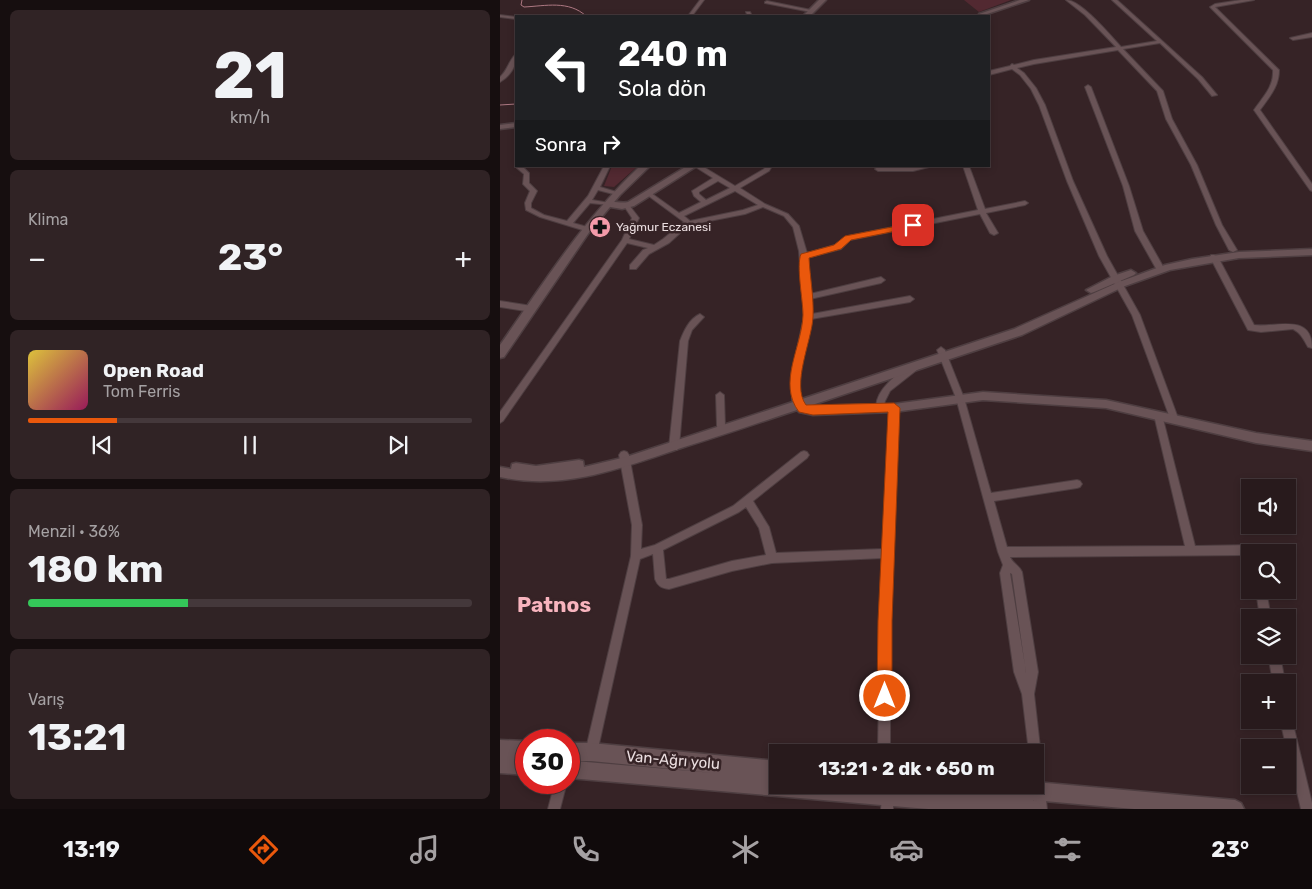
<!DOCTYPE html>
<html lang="tr">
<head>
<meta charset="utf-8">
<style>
	:root { --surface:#281a1c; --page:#302325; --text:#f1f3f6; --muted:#a5a1a3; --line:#44383b; --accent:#ea580c }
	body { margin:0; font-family:Rubik,sans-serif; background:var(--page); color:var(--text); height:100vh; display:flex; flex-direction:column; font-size:19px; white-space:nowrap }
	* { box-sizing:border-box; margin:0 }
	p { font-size:16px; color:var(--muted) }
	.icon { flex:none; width:28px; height:28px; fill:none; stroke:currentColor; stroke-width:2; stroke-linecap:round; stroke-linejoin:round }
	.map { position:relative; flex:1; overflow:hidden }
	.side { display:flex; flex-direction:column; gap:10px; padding:10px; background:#160e0f; width:500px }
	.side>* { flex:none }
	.banner { position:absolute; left:15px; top:15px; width:475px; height:152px; border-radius:0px; box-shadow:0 2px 8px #0003,0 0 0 1px var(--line); background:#202124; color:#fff; overflow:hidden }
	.controls { position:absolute; left:741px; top:479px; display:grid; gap:10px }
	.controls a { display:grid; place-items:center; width:55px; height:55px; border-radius:0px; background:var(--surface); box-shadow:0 2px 8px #0003,0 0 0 1px var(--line); font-size:25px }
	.speed { position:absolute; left:15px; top:729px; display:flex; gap:10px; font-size:25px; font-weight:700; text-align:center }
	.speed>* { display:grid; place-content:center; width:65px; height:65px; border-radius:50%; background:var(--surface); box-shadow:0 2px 8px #0003,0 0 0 1px var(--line); line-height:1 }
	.speed .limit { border:8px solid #d22; background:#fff; color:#111 }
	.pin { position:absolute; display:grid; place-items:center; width:42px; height:42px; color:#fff; margin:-21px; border-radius:10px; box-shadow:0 2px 8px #0006 }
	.me { position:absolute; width:55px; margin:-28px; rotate:0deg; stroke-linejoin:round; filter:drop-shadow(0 0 4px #0008) }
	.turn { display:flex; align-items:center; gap:18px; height:105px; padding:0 20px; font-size:22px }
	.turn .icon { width:65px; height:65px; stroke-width:2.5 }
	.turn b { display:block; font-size:35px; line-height:42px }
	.then { display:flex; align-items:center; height:48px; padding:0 20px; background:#0003; gap:10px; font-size:19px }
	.big { font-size:38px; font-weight:700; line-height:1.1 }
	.side .card { flex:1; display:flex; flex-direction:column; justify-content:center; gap:8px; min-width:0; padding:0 18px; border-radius:8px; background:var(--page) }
	.side .dial { align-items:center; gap:0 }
	.dial b { font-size:65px; line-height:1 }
	.song { display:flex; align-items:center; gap:15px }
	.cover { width:60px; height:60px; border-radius:8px; background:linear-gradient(135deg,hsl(50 70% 55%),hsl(330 70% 35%)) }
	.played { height:5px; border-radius:2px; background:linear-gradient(90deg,var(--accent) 20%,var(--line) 20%) }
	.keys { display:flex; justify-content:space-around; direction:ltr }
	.heat { display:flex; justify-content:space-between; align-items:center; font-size:28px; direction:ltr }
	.charge { height:8px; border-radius:4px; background:linear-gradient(90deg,#34c759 36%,var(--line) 0) }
	.trip { position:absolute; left:269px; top:744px; width:275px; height:50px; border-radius:0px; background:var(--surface); box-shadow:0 2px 8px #0003,0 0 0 1px var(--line); font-weight:700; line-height:50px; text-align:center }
	.tab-bar { display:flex; height:80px; justify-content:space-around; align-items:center; background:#100a0b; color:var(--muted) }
	.tab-bar .icon { width:35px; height:35px }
	.tab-bar .on { color:var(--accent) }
	.tab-bar b { font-size:22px; color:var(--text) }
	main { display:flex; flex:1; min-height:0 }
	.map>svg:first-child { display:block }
	.green { fill:#522931 }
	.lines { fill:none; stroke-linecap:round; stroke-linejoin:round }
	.stream { stroke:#ad7882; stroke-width:1 }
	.minor-casing { stroke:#4e3e41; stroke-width:2 }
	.tertiary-casing { stroke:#4e3e41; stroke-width:3 }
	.secondary-casing { stroke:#4e3e41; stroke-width:3 }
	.minor { fill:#695356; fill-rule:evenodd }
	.tertiary { fill:#695356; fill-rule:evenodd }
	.secondary { fill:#695356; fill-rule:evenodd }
	.route { fill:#ea580c; stroke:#983908 }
	.labels { text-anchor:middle; stroke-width:5; stroke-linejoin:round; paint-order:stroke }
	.poi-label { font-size:12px; fill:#ebdee0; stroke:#362326; text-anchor:start }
	.near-street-label { font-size:15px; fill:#ebdee0; stroke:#362326 }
	.near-district-label { font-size:21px; font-weight:bold; fill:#f8b4be; stroke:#362326 }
</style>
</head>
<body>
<main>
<section class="side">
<div class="card dial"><b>21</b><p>km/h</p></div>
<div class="card"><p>Klima</p>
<div class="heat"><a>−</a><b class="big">23°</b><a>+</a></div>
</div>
<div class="card">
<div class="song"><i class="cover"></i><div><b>Open Road</b><p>Tom Ferris</p></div></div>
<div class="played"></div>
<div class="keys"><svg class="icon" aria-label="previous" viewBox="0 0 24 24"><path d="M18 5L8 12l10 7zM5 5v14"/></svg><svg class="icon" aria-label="pause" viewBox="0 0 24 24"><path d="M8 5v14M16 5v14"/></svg><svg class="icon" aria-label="next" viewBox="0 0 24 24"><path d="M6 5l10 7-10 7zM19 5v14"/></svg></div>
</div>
<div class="card"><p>Menzil · 36%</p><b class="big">180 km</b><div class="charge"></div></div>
<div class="card"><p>Varış</p><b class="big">13:21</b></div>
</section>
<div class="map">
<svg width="812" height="809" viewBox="0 0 812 809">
	<rect width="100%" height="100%" fill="#362326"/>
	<path class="green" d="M464 0H511L479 12Z
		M112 166H138L114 187 104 186Z"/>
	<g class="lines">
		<path class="stream" d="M22 0 21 5 24 7C45 6 69 0 86 16
			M0 105 16 104"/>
		<g class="minor-casing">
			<path id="minor" d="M200 0H204L192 16H188Z
				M566 0C581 0 610 35 621 47L657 41 612 0H617L702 77 717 95 712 96 698 79 660 43 623 49 663 91 672 119 697 165 722 225 737 250 733 252 729 250 716 225 691 165 666 119 657 91 618 50 534 64 517 68 524 73 536 88 545 105 573 181 607 256 640 315 678 418 677 420H671L670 418 632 315 599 256 567 181 539 105 531 89 520 75 512 69 489 75V71L510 66 512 64 514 65 534 60 616 47 585 15Z
				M741 0H754L715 7 779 70C779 87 769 97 760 110L812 184V191L810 190 754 110C763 97 774 87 773 70L710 7 715 4Z
				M267 1 311 10 313 11 311 12 265 3V2Z
				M246 12H250L252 16H248Z
				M0 15 16 17V19L0 17Z
				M812 33V37L793 40 790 38Z
				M16 54C17 66 10 76 0 82V77C8 70 9 60 16 54Z
				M588 85 591 87 629 186 643 231 665 270 664 272H658L635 231 623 186 585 87Z
				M16 166H22L29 173V183L37 191 31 203V208L44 215 67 221 88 196 104 166H110L100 187 120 193 117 195 98 190 92 200 110 203V205L90 203 73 223 91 228 93 230 89 232 40 217 26 210 25 203 30 191 23 184 24 174 17 168Z
				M194 166H202L235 186 264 169 266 166H272L269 171 240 188 265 204 288 214 299 226 307 253 335 245 348 236 478 210 463 166H469L485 209 525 201 528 203 525 205 486 213 498 233 494 235 490 233 480 214 350 240 341 249 307 258 310 294 381 277 385 280 381 283 310 299 312 314 410 296 414 299 410 302 311 319 300 372V400L299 402H293L292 400V372L304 317 299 251 293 227 284 216 263 207 245 214 189 225 169 243 149 254 136 269H130V265L143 250 148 248 127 243 3 421 0 423V412L122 240 132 218 124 206 125 205H129L139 218 129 239 154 245 163 239 184 222 146 194 147 193H151L179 213 201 202 194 196 192 191 213 178ZM218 181 230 188 206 200 199 194V192ZM235 191 258 205 243 210 190 221 184 216Z
				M433 166 413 171H378L375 169 378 167Z
				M711 255H714L718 257 754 325C775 328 812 312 812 348L808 347C804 340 801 333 793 329L761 332 748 330 710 257Z
				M0 301 32 306 36 309 32 312 0 307Z
				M200 314 204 317 192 330 188 341 179 447 177 450H171L169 447 180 341C184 331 189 319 200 314Z
				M441 347 445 350 464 398 491 493 577 480 580 481 582 484 580 487 577 488 494 501 507 547 685 546 654 415 655 413H661L662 415 695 546 753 545 757 547 759 552H750V555L510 557C513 564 519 565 522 572L538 672 534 694 547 809H535L532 785H535V752H529L522 694 514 672 500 573 503 565 498 552 456 398 437 350ZM510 573 512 574 526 673V672Z
				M415 364 418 365 419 367 418 369 390 391 385 401 383 410H377C372 392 400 370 415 364Z
				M220 392 224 395 225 426 224 429H218L217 426 216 395Z
				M394 405 397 406 398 408 390 621V752H378L380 621 383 558 272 563 232 571 169 589C161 588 158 586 155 579L153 554 140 559 97 753 95 757 91 759 87 757 85 753 131 556 132 525 119 455 121 452 124 451 127 452 129 455 142 525 141 549 155 545 233 506 301 452 304 451 307 452 309 455 307 458 253 501 269 527 276 553 383 549 390 408 391 406ZM246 507 259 528 266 555 232 561 169 579H166L163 550 239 512Z
				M756 590H766L771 618H760Z
				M768 655H780L785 682H773Z
				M788 715 790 716 792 720 812 803V809H801L780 720H788Z
				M55 782H67L60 809H48Z
				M379 785H391L394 795 393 809H381L382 795Z"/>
		</g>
		<g class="tertiary-casing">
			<path id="tertiary" d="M520 0H529L484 15 479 14Z
				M16 123V127L0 129V125Z
				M187 166H197L134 206 122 209 105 206 104 204C110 199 120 204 128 202Z
				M812 249V255L739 258 670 270 625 286 522 335 309 406 394 404 483 392 606 400 756 433 812 441V451L756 443 606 408 483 400 394 412 313 415 299 412 297 410C258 423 220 436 181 448 122 468 63 491 0 477V467L11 469 12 464 16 463 36 466 79 460 83 461 84 467 126 457 514 329 619 282 665 265 692 259 739 252Z
				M631 270 636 273 634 275 594 292 591 293 586 290 613 276Z"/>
		</g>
		<g class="secondary-casing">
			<path id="secondary" d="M319 0H326L310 16H303Z
				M140 166H150L120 195 90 231 4 357 0 358V345C45 281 83 220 140 166Z
				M0 740 26 741V775L0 773Z
				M69 743H91L278 761V785H359L447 793 444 791 441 785H535V782L735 800 741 803 744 809H634L533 800 539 803 542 809H428L69 778ZM75 761H91L213 773Z"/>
		</g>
		<use href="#minor" class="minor"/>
		<use href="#tertiary" class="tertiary"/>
		<use href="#secondary" class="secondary"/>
	</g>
	<path class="route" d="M413 223 417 225 416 227 351 240 341 249 309 258C310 277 314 298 313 317 312 340 291 385 306 405L394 403 400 408 392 621V696L390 702 385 704 379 702 377 696 378 621 388 412 313 415 299 412C277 383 302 347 303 315 303 300 296 266 301 254L334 245 345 236Z"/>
	<defs>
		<g id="pharmacy-disc" transform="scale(1.125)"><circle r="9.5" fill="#f39aa9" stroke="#362326"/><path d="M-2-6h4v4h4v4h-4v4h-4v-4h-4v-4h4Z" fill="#111"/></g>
	</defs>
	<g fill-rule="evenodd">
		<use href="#pharmacy-disc" x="100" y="227"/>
	</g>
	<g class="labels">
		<g class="poi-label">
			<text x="116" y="231">Yağmur Eczanesi</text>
		</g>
		<g class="near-street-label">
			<text transform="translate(173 760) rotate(5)" y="5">Van-Ağrı yolu</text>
		</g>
		<g class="near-district-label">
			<text x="54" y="612">Patnos</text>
		</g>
	</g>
</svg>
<div class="controls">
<a><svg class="icon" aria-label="sound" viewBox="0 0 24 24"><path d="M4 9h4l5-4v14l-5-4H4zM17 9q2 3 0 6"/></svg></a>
<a><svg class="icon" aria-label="search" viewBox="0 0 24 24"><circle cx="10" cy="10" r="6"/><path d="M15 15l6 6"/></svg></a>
<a><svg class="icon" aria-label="layers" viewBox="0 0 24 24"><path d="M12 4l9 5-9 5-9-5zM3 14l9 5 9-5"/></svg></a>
<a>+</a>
<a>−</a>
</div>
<div class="speed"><div class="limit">30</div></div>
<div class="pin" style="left:413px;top:225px;background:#d93025"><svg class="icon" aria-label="arrive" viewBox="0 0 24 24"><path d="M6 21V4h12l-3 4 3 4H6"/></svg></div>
<svg class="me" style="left:385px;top:696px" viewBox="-20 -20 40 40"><circle r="17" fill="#ea580c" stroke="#fff" stroke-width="3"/><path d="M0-11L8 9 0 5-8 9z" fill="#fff"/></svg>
<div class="trip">13:21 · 2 dk · 650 m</div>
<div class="banner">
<div class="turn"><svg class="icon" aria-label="left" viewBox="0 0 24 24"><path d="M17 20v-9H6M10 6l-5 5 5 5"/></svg><div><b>240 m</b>Sola dön</div></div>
<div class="then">Sonra<svg class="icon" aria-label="right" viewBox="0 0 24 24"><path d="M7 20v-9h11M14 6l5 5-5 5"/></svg></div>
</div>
</div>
</main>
<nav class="tab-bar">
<b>13:19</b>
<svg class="icon on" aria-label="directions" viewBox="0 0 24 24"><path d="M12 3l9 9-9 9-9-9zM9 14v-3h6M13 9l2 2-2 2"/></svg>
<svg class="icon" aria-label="music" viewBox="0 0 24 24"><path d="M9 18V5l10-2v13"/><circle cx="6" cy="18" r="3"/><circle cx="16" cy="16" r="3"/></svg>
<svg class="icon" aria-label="phone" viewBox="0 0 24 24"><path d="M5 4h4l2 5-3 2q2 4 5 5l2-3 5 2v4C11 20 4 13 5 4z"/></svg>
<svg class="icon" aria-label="climate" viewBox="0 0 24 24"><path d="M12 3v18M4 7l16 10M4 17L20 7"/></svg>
<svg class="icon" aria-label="car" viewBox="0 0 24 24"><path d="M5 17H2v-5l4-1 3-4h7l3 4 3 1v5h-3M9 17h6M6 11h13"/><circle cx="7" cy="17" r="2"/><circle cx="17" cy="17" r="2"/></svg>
<svg class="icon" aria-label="filters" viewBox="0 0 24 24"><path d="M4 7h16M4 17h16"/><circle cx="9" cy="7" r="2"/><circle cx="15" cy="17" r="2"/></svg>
<b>23°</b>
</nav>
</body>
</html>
